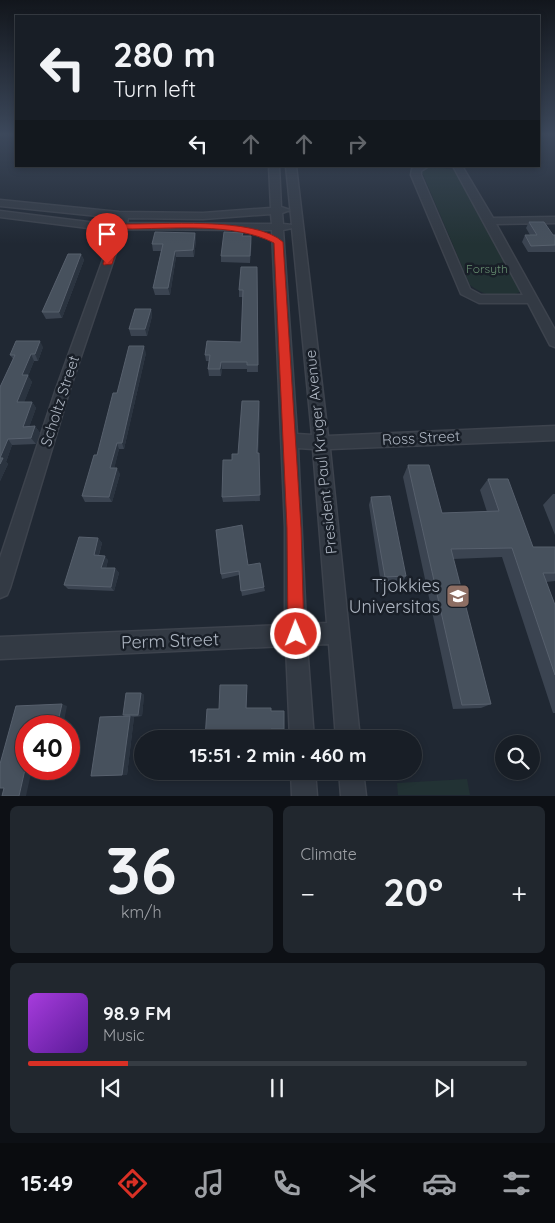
<!DOCTYPE html>
<html lang="en">
<head>
<meta charset="utf-8">
<style>
	:root { --surface:#181e26; --page:#21272e; --text:#f1f3f6; --muted:#9fa2a7; --line:#363c43; --accent:#d93025 }
	body { margin:0; font-family:Quicksand,sans-serif; background:var(--page); color:var(--text); height:100vh; display:flex; flex-direction:column; font-size:19px; white-space:nowrap }
	* { box-sizing:border-box; margin:0 }
	p { font-size:16px; color:var(--muted) }
	.icon { flex:none; width:28px; height:28px; fill:none; stroke:currentColor; stroke-width:2; stroke-linecap:round; stroke-linejoin:round }
	.map { position:relative; height:796px; overflow:hidden }
	.sheet { display:flex; flex-direction:column; gap:10px; padding:10px; background:#0d1015; flex:1 }
	.sheet>* { flex:none }
	.top-card { position:absolute; left:15px; top:15px; width:525px; height:152px; border-radius:0px; box-shadow:0 2px 8px #0003,0 0 0 1px var(--line); background:#181e26; color:var(--text); overflow:hidden }
	.buttons { position:absolute; left:495px; top:735px; display:grid; gap:10px }
	.buttons a { display:grid; place-items:center; width:45px; height:45px; border-radius:50%; background:var(--surface); box-shadow:0 2px 8px #0003,0 0 0 1px var(--line); font-size:25px }
	.speed { position:absolute; left:15px; top:715px; display:flex; gap:10px; font-size:25px; font-weight:700; text-align:center }
	.speed>* { display:grid; place-content:center; width:65px; height:65px; border-radius:50%; background:var(--surface); box-shadow:0 2px 8px #0003,0 0 0 1px var(--line); line-height:1 }
	.speed .limit { border:8px solid #d22; background:#fff; color:#111 }
	.pin { position:absolute; display:grid; place-items:center; width:42px; height:42px; color:#fff; margin:-51px -21px; border-radius:50% 50% 50% 0; rotate:-45deg; box-shadow:0 0 5px #0007 }
	.pin .icon { rotate:45deg }
	.me { position:absolute; width:55px; margin:-28px; rotate:359deg; stroke-linejoin:round; filter:drop-shadow(0 0 4px #0008) }
	.turn { display:flex; align-items:center; gap:18px; height:105px; padding:0 15px; font-size:22px }
	.turn .icon { width:65px; height:65px; stroke-width:2.5 }
	.turn b { display:block; font-size:35px; line-height:42px }
	.lanes { display:flex; align-items:center; height:48px; padding:0 15px; background:#0003; justify-content:center; gap:25px; direction:ltr }
	.lanes .off { opacity:.35 }
	.big { font-size:38px; font-weight:800; line-height:1.1 }
	.sheet .tile { flex:1; display:flex; flex-direction:column; justify-content:center; gap:8px; min-width:0; padding:0 18px; border-radius:8px; background:var(--page) }
	.sheet .dial { align-items:center; gap:0 }
	.dial b { font-size:65px; line-height:1 }
	.song { display:flex; align-items:center; gap:15px }
	.cover { width:60px; height:60px; border-radius:8px; background:linear-gradient(135deg,hsl(280 70% 55%),hsl(270 70% 35%)) }
	.played { height:5px; border-radius:2px; background:linear-gradient(90deg,var(--accent) 20%,var(--line) 20%) }
	.keys { display:flex; justify-content:space-around; direction:ltr }
	.heat { display:flex; justify-content:space-between; align-items:center; font-size:28px; direction:ltr }
	.sheet .tiles { flex:1; display:grid; gap:10px; grid-template-columns:1fr 1fr }
	.tile:last-child { grid-column:span 2 }
	.trip { position:absolute; left:134px; top:730px; width:288px; height:50px; border-radius:25px; background:var(--surface); box-shadow:0 2px 8px #0003,0 0 0 1px var(--line); font-weight:800; line-height:50px; text-align:center }
	.tabs { display:flex; height:80px; justify-content:space-around; align-items:center; background:#0a0c0f; color:var(--muted) }
	.tabs .icon { width:35px; height:35px }
	.tabs .on { color:var(--accent) }
	.tabs b { font-size:22px; color:var(--text) }
	.map>svg:first-child { display:block }
	.green { fill:#223234 }
	.lines { fill:none; stroke-linecap:round; stroke-linejoin:round }
	.minor-casing { stroke:#3d434d; stroke-width:3 }
	.minor { fill:#333a44; fill-rule:evenodd }
	.wall { fill:#3b4451 }
	.shaded-wall { fill:#2b3440 }
	.building { fill:#47515d; stroke:#57606d }
	.route { fill:#d93025; stroke:#8d1f18 }
	.labels { text-anchor:middle; stroke-width:5; stroke-linejoin:round; paint-order:stroke }
	.far-park-label { font-size:12px; fill:#678e70; stroke:#191f28 }
	.street-label { font-size:15px; fill:#adb5c1; stroke:#191f28 }
	.near-poi-label { font-size:18px; fill:#adb5c1; stroke:#191f28; text-anchor:end }
	.near-street-label { font-size:18px; fill:#adb5c1; stroke:#191f28 }
</style>
</head>
<body>
<div class="map">
<svg width="555" height="796" viewBox="0 0 555 796">
	<rect width="100%" height="100%" fill="#202833"/>
	<path class="green" d="M432 167 457 170 521 291C505 302 484 296 470 285L422 172 423 168Z
		M467 779 470 795H398L397 783Z"/>
	<g class="lines">
		<g class="minor-casing">
			<path id="minor" d="M269 166H279L281 207 290 210 282 213 283 224 292 225 286 166H296L328 436 555 426V440L330 449 360 739H336L329 644 307 645 314 739H290L286 646 0 659V637L285 625V527L272 230 124 229 69 392 10 588 7 595 0 598V558L55 392 114 229H96L0 217V211L96 223H116L118 218 0 206V200L119 212 203 213 271 208ZM271 214 272 224 127 223 128 218 203 219ZM292 228 312 435 297 434 283 230ZM298 448 313 449 327 623 306 624Z
				M416 166H429L421 171V175L470 289 481 295H523L453 166H462L493 218 555 217V223L496 224 555 330V347L550 345 528 303H479L461 294 411 175 412 169Z
				M291 771H315L317 796H292Z
				M339 771H363L366 796H341Z"/>
		</g>
		<use href="#minor" class="minor"/>
	</g>
	<path class="wall" d="M10 133H16V137H12Z
		M529 222 553 235H555V252H528L522 242 525 235H530L526 228Z
		M195 233 196 240 194 257H176L170 295H155L153 288 161 251H153L152 244Z
		M243 236H251L250 263 221 262V256Z
		M81 254 84 260 62 318 46 319 42 312Z
		M257 267 258 372H247V369H222L221 376H209L208 369 209 361H206L205 355 241 342 243 297H239V290Z
		M151 309 152 316 147 336H131L129 329Z
		M43 347 38 361H34L28 376 32 382 24 402H32L36 408 29 427 35 426 40 433 36 444 12 445 6 462 8 464 0 481V387L13 359 10 355Z
		M146 353 124 449H119L114 468 120 474 112 502H85L82 496 97 455 117 393Z
		M260 407 258 453 260 501 223 502 222 497 232 460 238 454Z
		M408 465 442 513 487 512 480 490 488 479 533 547H555V581L546 582 555 605V713H553L502 557 453 559 491 704 481 708 453 709 403 477Z
		M553 494H555V535L543 505Z
		M371 497 406 576 402 583 381 584 369 505Z
		M98 538 102 543 99 555 108 560 106 568H115L119 573 114 591 68 589 64 585Z
		M248 565 264 587 265 591 242 596 239 575 222 579 221 574Z
		M247 687V708L271 711H284V730L271 731 219 709Z
		M141 693 144 695 142 716 133 717H134L127 775 91 776 124 716Z"/>
	<path class="shaded-wall" d="M195 233 196 240 194 257 193 250Z
		M251 236 252 243 250 263V256Z
		M175 251 176 257 170 295 168 288Z
		M81 254 84 260 62 318 59 312Z
		M151 309 152 316 147 336 145 329Z
		M40 341 43 347 38 361 35 354Z
		M144 346 146 353 124 449 122 443Z
		M31 354 34 361 28 376 32 382 22 408 17 402 22 375Z
		M221 362 222 369 221 376 220 369Z
		M259 401 260 407 258 459 257 453Z
		M32 402 36 408 27 433 23 427Z
		M35 426 40 433 36 444 31 438Z
		M8 439 12 445 6 462 8 464 0 481V458Z
		M117 443 119 449 113 474 110 468Z
		M117 468 120 474 112 502 109 497Z
		M98 538 102 543 97 560 94 555Z
		M105 556 108 560 105 572 101 568Z
		M115 568 119 573 114 591 111 587Z
		M247 685V710L246 708Z
		M141 693 144 695 142 716 138 715Z
		M62 704 67 706 63 726H57Z
		M130 716 134 717 127 775H122Z
		M26 765V769H32L26 796H19Z"/>
	<path class="building" d="M529 222H544L553 235H555V245L531 246 525 235H537Z
		M155 232 195 233 193 250 175 251 168 288H153L163 244H152Z
		M224 232 243 233 242 236H251L250 256H221Z
		M68 254H81L59 312H42Z
		M241 267H257L258 365H247V362H221L220 369H208L210 355H205L207 341 241 342 243 290H239Z
		M135 309H151L145 329H129Z
		M16 341H40L35 354H31L22 375H28L17 402H32L23 427 35 426 31 438 8 439 0 458H3L0 464V387L15 355H10Z
		M129 346H144L122 443H117L110 468H117L109 497 82 496 94 455H97L113 393H117Z
		M242 401H259L257 453H259L260 495 222 497 223 460H232V454H238Z
		M408 465H429L442 513 499 511 488 479H508L533 547H555V573H543L555 605V675L512 548 451 549 491 704 462 705Z
		M390 496 406 576 385 577 371 497Z
		M242 525 248 565 260 563 264 587 241 591 239 571 221 574 216 530Z
		M79 537 98 538 94 555 105 556 101 568H115L111 587 64 585Z
		M220 685H247L246 708H271V711H284V729H271V739H205L207 709H219Z
		M126 693H141L138 715H123Z
		M62 704 57 726H26V765L19 796H2L4 788H0V764L16 706Z
		M130 716 122 775 91 776 100 717Z
		M202 771H271V773L202 774Z"/>
	<linearGradient id="sky" x2="0" y2="1"><stop stop-color="#12161c"/><stop offset="0.55" stop-color="#3c485b"/><stop offset="1" stop-color="#3c485b" stop-opacity="0"/></linearGradient>
	<rect width="555" height="244" fill="url(#sky)"/>
	<path class="route" d="M120 224C159 225 255 216 283 242L301 528 304 634 302 640 296 642 290 640 288 634 287 528 274 243C234 222 170 229 124 229L112 264 104 265 103 264 116 227Z"/>
	<defs>
		<g id="school-square" transform="scale(1.25)"><rect x="-9" y="-9" width="18" height="18" rx="4" fill="#8d6e63" stroke="#191f28"/><path d="M0-5L7-2L0 1L-7-2ZM-4 1L0 2.5L4 1V4Q0 6-4 4Z" fill="#fff"/></g>
	</defs>
	<g fill-rule="evenodd">
		<use href="#school-square" x="458" y="596"/>
	</g>
	<g class="labels">
		<g class="far-park-label">
			<text x="487" y="273">Forsyth</text>
		</g>
		<g class="street-label">
			<text transform="translate(60 401) rotate(-72)" y="5">Scholtz Street</text>
			<text transform="translate(421 438) rotate(-3)" y="5">Ross Street</text>
			<text transform="translate(321 452) rotate(-96)" y="5">President Paul Kruger Avenue</text>
		</g>
		<g class="near-poi-label">
			<text x="440" y="592">Tjokkies<tspan x="440" dy="21">Universitas</tspan></text>
		</g>
		<g class="near-street-label">
			<text transform="translate(170 641) rotate(-2)" y="6">Perm Street</text>
		</g>
	</g>
</svg>
<div class="buttons">
<a><svg class="icon" aria-label="search" viewBox="0 0 24 24"><circle cx="10" cy="10" r="6"/><path d="M15 15l6 6"/></svg></a>
</div>
<div class="speed"><div class="limit">40</div></div>
<div class="pin" style="left:107px;top:264px;background:#d93025"><svg class="icon" aria-label="arrive" viewBox="0 0 24 24"><path d="M6 21V4h12l-3 4 3 4H6"/></svg></div>
<svg class="me" style="left:296px;top:634px" viewBox="-20 -20 40 40"><circle r="17" fill="#d93025" stroke="#fff" stroke-width="3"/><path d="M0-11L8 9 0 5-8 9z" fill="#fff"/></svg>
<div class="trip">15:51 · 2 min · 460 m</div>
<div class="top-card">
<div class="turn"><svg class="icon" aria-label="left" viewBox="0 0 24 24"><path d="M17 20v-9H6M10 6l-5 5 5 5"/></svg><div><b>280 m</b>Turn left</div></div>
<div class="lanes"><svg class="icon" aria-label="left" viewBox="0 0 24 24"><path d="M17 20v-9H6M10 6l-5 5 5 5"/></svg><svg class="icon off" aria-label="ahead" viewBox="0 0 24 24"><path d="M12 20V5M6 11l6-6 6 6"/></svg><svg class="icon off" aria-label="ahead" viewBox="0 0 24 24"><path d="M12 20V5M6 11l6-6 6 6"/></svg><svg class="icon off" aria-label="right" viewBox="0 0 24 24"><path d="M7 20v-9h11M14 6l5 5-5 5"/></svg></div>
</div>
</div>
<section class="sheet">
<div class="tiles">
<div class="tile dial"><b>36</b><p>km/h</p></div>
<div class="tile"><p>Climate</p>
<div class="heat"><a>−</a><b class="big">20°</b><a>+</a></div>
</div>
<div class="tile">
<div class="song"><i class="cover"></i><div><b>98.9 FM</b><p>Music</p></div></div>
<div class="played"></div>
<div class="keys"><svg class="icon" aria-label="previous" viewBox="0 0 24 24"><path d="M18 5L8 12l10 7zM5 5v14"/></svg><svg class="icon" aria-label="pause" viewBox="0 0 24 24"><path d="M8 5v14M16 5v14"/></svg><svg class="icon" aria-label="next" viewBox="0 0 24 24"><path d="M6 5l10 7-10 7zM19 5v14"/></svg></div>
</div>
</div>
</section>
<nav class="tabs">
<b>15:49</b>
<svg class="icon on" aria-label="directions" viewBox="0 0 24 24"><path d="M12 3l9 9-9 9-9-9zM9 14v-3h6M13 9l2 2-2 2"/></svg>
<svg class="icon" aria-label="music" viewBox="0 0 24 24"><path d="M9 18V5l10-2v13"/><circle cx="6" cy="18" r="3"/><circle cx="16" cy="16" r="3"/></svg>
<svg class="icon" aria-label="phone" viewBox="0 0 24 24"><path d="M5 4h4l2 5-3 2q2 4 5 5l2-3 5 2v4C11 20 4 13 5 4z"/></svg>
<svg class="icon" aria-label="climate" viewBox="0 0 24 24"><path d="M12 3v18M4 7l16 10M4 17L20 7"/></svg>
<svg class="icon" aria-label="car" viewBox="0 0 24 24"><path d="M5 17H2v-5l4-1 3-4h7l3 4 3 1v5h-3M9 17h6M6 11h13"/><circle cx="7" cy="17" r="2"/><circle cx="17" cy="17" r="2"/></svg>
<svg class="icon" aria-label="filters" viewBox="0 0 24 24"><path d="M4 7h16M4 17h16"/><circle cx="9" cy="7" r="2"/><circle cx="15" cy="17" r="2"/></svg>
</nav>
</body>
</html>
